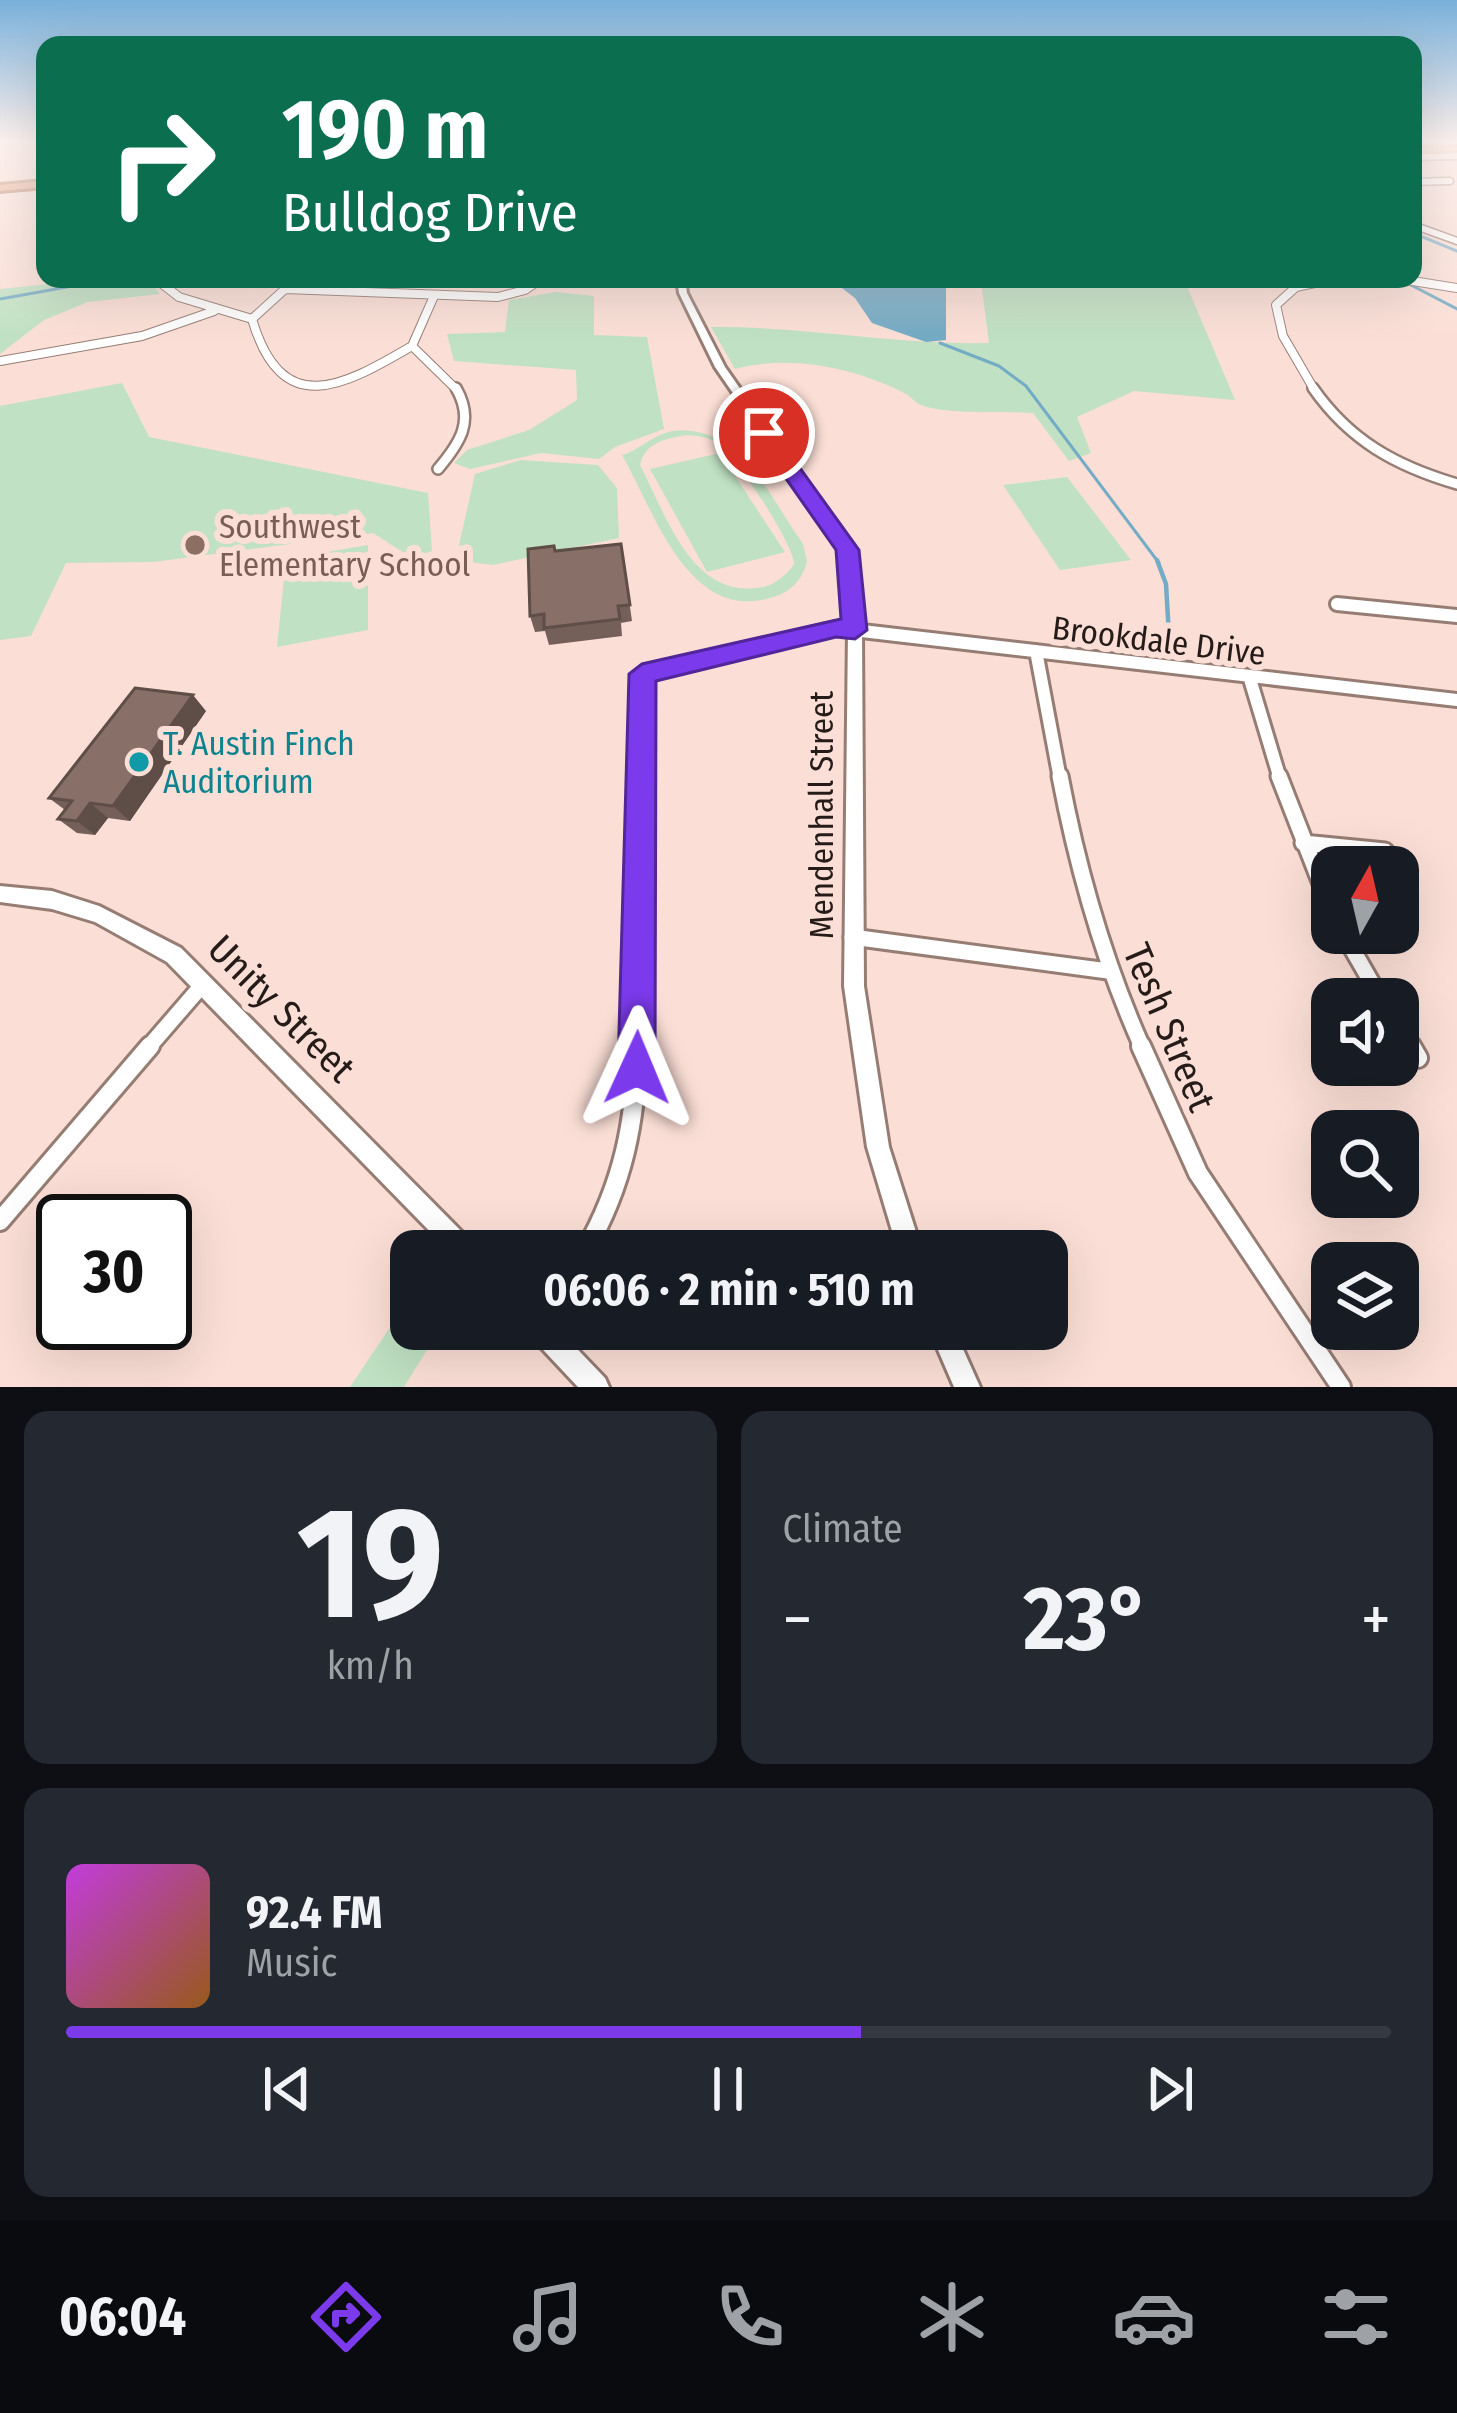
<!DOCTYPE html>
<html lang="en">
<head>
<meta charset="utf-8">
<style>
	:root { --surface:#171b24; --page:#242831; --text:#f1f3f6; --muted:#9ea1a6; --line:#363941; --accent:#7c3aed }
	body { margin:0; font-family:"Fira Sans Condensed",sans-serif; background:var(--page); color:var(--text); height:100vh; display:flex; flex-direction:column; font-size:45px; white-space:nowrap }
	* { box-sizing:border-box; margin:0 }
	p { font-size:39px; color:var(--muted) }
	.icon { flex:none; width:66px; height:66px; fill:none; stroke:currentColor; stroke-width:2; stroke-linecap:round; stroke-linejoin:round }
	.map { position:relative; height:1387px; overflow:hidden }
	.side { display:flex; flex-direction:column; gap:24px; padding:24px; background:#0d0f14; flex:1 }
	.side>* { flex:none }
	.guide { position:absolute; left:36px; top:36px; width:1386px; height:252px; border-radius:24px; box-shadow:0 12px 48px #0002; background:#0b6e4f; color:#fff; overflow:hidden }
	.needle { width:78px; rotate:8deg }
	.controls { position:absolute; left:1311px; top:846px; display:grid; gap:24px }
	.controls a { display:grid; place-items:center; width:108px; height:108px; border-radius:24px; background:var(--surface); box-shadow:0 12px 48px #0002; font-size:60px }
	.speed { position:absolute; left:36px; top:1194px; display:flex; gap:24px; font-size:60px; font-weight:700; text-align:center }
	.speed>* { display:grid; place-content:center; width:156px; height:156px; border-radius:50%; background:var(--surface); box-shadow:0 12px 48px #0002; line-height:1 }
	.speed .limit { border:6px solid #111; border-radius:18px; background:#fff; color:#111 }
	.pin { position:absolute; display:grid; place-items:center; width:102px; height:102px; color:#fff; margin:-51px; border:6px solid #fff; border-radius:50%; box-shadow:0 3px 12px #0007 }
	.me { position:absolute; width:132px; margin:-66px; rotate:1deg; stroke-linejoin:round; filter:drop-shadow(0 0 9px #0008) }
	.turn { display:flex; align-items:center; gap:42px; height:252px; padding:0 48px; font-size:54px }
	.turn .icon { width:156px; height:156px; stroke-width:2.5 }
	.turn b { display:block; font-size:84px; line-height:102px }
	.big { font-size:90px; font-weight:700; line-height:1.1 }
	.side .widget { flex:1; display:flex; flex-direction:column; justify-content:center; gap:18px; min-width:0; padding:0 42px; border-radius:24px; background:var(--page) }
	.side .dial { align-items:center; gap:0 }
	.dial b { font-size:156px; line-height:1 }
	.song { display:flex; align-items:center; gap:36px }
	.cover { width:144px; height:144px; border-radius:18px; background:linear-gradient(135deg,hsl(290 70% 55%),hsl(30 70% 35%)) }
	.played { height:12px; border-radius:6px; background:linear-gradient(90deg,var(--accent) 60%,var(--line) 60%) }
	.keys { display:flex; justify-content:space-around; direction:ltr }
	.heat { display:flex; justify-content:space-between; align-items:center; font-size:66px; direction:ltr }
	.side .tiles { flex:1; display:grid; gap:24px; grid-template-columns:1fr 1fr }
	.widget:last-child { grid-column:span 2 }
	.trip { position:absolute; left:390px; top:1230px; width:678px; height:120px; border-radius:24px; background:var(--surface); box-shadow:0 12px 48px #0002; font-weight:700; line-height:120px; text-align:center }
	.tabs { display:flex; height:192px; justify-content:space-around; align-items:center; background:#090b0e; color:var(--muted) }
	.tabs .icon { width:84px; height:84px }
	.tabs .current { color:var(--accent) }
	.tabs b { font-size:54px; color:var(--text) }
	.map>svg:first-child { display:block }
	.green { fill:#c0e1c3; fill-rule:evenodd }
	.water { fill:#74abc5 }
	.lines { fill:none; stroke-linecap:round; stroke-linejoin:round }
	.stream-far1 { stroke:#74abc5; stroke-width:3 }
	.stream { stroke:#74abc5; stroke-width:4.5 }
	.minor-far5-casing { stroke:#967d74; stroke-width:9 }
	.minor-far4-casing { stroke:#967d74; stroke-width:10 }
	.minor-far3-casing { stroke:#967d74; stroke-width:14 }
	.minor-far2-casing { stroke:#967d74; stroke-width:18 }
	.minor-far1-casing { stroke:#967d74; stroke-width:21 }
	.minor-casing { stroke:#967d74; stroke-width:24 }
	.tertiary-casing { stroke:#967d74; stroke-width:6 }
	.trunk-casing { stroke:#964e26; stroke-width:6 }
	.minor-far5 { stroke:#fff; stroke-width:6 }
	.minor-far4 { stroke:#fff; stroke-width:8 }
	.minor-far3 { stroke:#fff; stroke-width:9 }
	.minor-far2 { stroke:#fff; stroke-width:12 }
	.minor-far1 { stroke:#fff; stroke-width:15 }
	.minor { stroke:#fff; stroke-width:18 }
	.tertiary { fill:#fff; fill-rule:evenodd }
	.trunk { fill:#dc8858; fill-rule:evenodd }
	.wall { fill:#755f59 }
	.shaded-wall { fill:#5f4e48 }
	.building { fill:#886f67; stroke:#5f4e48; stroke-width:3 }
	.route { fill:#7c3aed; stroke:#51269a; stroke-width:3 }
	.education-dot { fill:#8d6e63; stroke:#fbdfd6; stroke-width:4.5 }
	.culture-dot { fill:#0f9aa8; stroke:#fbdfd6; stroke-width:4.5 }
	.labels { text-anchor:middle; stroke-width:12; stroke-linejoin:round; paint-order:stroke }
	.education-label { font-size:33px; fill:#785e54; stroke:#fbdfd6; text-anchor:start }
	.street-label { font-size:33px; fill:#251b18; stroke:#fbdfd6 }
	.culture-label { font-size:33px; fill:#0d838f; stroke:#fbdfd6; text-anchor:start }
	.near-street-label { font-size:39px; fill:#251b18; stroke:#fbdfd6 }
</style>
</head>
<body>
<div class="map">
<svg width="1457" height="1387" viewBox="0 0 1457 1387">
	<rect width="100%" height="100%" fill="#fbdfd6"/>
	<path class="green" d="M97 279H148L160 294 88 302 44 320 0 354V289Z
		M993 279H1184L1235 400 1134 391 1077 417 1091 453 1069 461 1033 413C1004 411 946 415 921 405 915 403 912 397 906 394 856 368 790 354 735 369L711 327C805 326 896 345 989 343L981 281Z
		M556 292 594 296V335L647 337 664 429 615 447 599 459 541 453 470 469 454 463 467 450 529 430 577 400 576 370 454 361 447 334 505 332 509 300Z
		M122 383 149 437 428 493 432 551 412 558 373 533 153 562 66 563 31 636 0 640V406Z
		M673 431C741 424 768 495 803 544L807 561C802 581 790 593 770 598 688 622 654 511 622 455 640 450 652 435 673 431ZM688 435C698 436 708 437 716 442 734 453 794 544 794 564 784 578 773 587 756 588 690 596 665 512 640 465 645 442 667 438 688 435Z
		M720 453 785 552 707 572 650 469Z
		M521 460 598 465 617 488 619 538 493 565 470 562 459 545 475 474Z
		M1067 477 1131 560 1060 570 1003 485Z
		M368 545V630L277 647 286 559Z
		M411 1296V1329H440L404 1387H350Z"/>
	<path class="water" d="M830 279H946V340L926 342 872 323 855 298Z"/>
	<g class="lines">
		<path class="stream-far1" d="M1413 233 1457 251
			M1409 284 1457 309
			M0 299 112 279
			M940 343 999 366 1026 386 1159 563"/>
		<path class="stream" d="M1157 560 1166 584 1170 653"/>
		<g class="minor-far5-casing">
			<path id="minor-far5" d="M1413 157 1457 156
				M1413 182 1450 181
				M1413 225 1457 241"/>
		</g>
		<g class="minor-far4-casing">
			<path id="minor-far4" d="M156 279 179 297 252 319
				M1400 279 1457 288
				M285 289 498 297 525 290 541 279
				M252 319C282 420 342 387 412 346
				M252 319 296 279
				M412 346 458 391
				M412 346 434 296
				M0 361 142 336 214 311
				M1315 391 1283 336 1276 305 1296 287 1333 279"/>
		</g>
		<g class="minor-far3-casing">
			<path id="minor-far3" d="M1313 388C1350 441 1396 466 1457 484
				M438 469C460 443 475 421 456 388"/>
		</g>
		<g class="minor-far2-casing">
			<path id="minor-far2" d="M1337 604 1457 616
				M1036 651 1060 779
				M1250 679 1280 779
				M641 779 642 674 836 628 1457 700"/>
		</g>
		<g class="minor-far1-casing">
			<path id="minor-far1" d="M1060 776C1078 871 1103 960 1143 1049
				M1279 776 1332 912
				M1303 843 1385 851
				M1343 933 1381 999
				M852 937 1108 971
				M1398 1026 1412 1049
				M147 1049 204 983
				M637 1049 641 776"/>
		</g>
		<g class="minor-casing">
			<path id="minor" d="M1141 1046 1198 1173 1341 1387
				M1411 1046 1418 1058
				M0 1221 150 1046
				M585 1251C623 1185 636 1121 637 1046"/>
		</g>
		<g class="tertiary-casing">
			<path id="tertiary" d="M677 279H685L687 293 725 367 853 550 862 630 864 986 889 1147 922 1251H898L867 1147 844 986 848 630 841 550 715 367 679 293Z
				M0 886 52 891 99 906 181 948 473 1243 477 1251H449L167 962 95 922 52 909 0 902Z
				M529 1329H558L605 1378 609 1387H578L532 1338Z
				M929 1329H954L980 1387H954Z"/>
		</g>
		<g class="trunk-casing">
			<path id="trunk" d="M1457 147V153L1413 154V148Z
				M45 181V187L0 191V185Z"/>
		</g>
		<use href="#minor-far5" class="minor-far5"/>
		<use href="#minor-far4" class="minor-far4"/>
		<use href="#minor-far3" class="minor-far3"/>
		<use href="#minor-far2" class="minor-far2"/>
		<use href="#minor-far1" class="minor-far1"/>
		<use href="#minor" class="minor"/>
		<use href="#tertiary" class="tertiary"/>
		<use href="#trunk" class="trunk"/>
	</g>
	<path class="wall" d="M621 544 632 621 621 623 622 636 549 645 545 631 535 632 530 616 556 551Z
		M206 711 130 821 108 818 95 835 77 833 58 819 65 810 49 798Z"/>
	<path class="shaded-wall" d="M193 695 206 711 130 821 113 806Z
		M90 803 108 818 95 835 77 821Z"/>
	<path class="building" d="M621 544 630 605 618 606 620 619 544 628V614L530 616 528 549 554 546 555 551Z
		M135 688 193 695 113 806 90 803 77 821 58 819 72 801 49 798Z"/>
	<linearGradient id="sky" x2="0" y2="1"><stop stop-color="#79b0da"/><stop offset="0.42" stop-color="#fdf1ed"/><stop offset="1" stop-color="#fdf1ed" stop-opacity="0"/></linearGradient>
	<rect width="1457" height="337" fill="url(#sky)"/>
	<path class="route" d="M764 427 771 428 859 550 867 630 855 639 836 637 656 681 655 1068 650 1081 637 1087 623 1081 618 1068 629 674 642 664 841 619 836 550 754 433Z"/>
	<circle class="education-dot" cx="195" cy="545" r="12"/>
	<circle class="culture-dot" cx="139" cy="762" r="12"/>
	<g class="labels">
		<g class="education-label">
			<text x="219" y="538">Southwest<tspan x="219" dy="38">Elementary School</tspan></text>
		</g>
		<g class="street-label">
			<text transform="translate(1159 640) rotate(7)" y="12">Brookdale Drive</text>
			<text transform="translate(821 815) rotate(-90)" y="12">Mendenhall Street</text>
		</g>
		<g class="culture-label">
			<text x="163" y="755">T. Austin Finch<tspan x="163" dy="38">Auditorium</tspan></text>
		</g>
		<g class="near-street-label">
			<text transform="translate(282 1008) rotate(45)" y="14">Unity Street</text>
			<text transform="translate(1170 1027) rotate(67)" y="14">Tesh Street</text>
		</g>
	</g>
</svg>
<div class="controls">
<a><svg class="needle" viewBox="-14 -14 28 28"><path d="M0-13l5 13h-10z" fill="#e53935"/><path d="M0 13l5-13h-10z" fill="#9ea1a6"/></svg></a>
<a><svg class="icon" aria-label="sound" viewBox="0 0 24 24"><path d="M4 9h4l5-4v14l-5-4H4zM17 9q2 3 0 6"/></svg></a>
<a><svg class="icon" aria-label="search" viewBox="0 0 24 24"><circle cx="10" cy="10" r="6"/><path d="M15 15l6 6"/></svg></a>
<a><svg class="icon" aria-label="layers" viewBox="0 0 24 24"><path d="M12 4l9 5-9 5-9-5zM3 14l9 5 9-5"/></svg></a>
</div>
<div class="speed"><div class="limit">30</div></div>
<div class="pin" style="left:764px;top:433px;background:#d93025"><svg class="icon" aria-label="arrive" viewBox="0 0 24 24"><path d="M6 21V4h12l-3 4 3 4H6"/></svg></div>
<svg class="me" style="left:637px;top:1068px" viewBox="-20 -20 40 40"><path d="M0-17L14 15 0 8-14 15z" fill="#7c3aed" stroke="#fff" stroke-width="4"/></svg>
<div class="trip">06:06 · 2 min · 510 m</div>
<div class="guide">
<div class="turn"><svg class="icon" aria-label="right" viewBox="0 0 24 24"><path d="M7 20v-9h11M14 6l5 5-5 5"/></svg><div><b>190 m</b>Bulldog Drive</div></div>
</div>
</div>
<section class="side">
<div class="tiles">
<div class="widget dial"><b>19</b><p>km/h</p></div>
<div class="widget"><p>Climate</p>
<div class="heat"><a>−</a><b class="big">23°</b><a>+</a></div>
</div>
<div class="widget">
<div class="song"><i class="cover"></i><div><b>92.4 FM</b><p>Music</p></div></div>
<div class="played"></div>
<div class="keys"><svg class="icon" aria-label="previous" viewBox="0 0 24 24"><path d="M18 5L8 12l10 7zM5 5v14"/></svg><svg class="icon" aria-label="pause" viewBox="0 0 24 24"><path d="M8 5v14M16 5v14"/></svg><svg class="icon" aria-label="next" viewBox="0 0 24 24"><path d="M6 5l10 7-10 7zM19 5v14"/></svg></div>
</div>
</div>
</section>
<nav class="tabs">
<b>06:04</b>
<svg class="icon current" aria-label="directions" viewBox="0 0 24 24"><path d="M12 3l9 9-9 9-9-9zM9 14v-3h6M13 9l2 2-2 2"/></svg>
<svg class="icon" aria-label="music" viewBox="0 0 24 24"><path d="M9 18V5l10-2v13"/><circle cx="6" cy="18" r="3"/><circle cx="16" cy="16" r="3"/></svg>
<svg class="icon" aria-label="phone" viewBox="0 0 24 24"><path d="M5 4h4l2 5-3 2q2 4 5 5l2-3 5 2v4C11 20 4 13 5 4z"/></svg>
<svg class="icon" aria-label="climate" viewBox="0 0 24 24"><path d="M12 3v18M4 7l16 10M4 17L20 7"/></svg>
<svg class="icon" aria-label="car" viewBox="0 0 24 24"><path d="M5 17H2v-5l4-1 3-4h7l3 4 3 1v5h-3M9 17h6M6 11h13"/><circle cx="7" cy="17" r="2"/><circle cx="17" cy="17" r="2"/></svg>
<svg class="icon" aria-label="filters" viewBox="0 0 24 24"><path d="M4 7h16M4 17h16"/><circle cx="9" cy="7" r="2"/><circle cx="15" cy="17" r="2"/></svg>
</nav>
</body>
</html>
